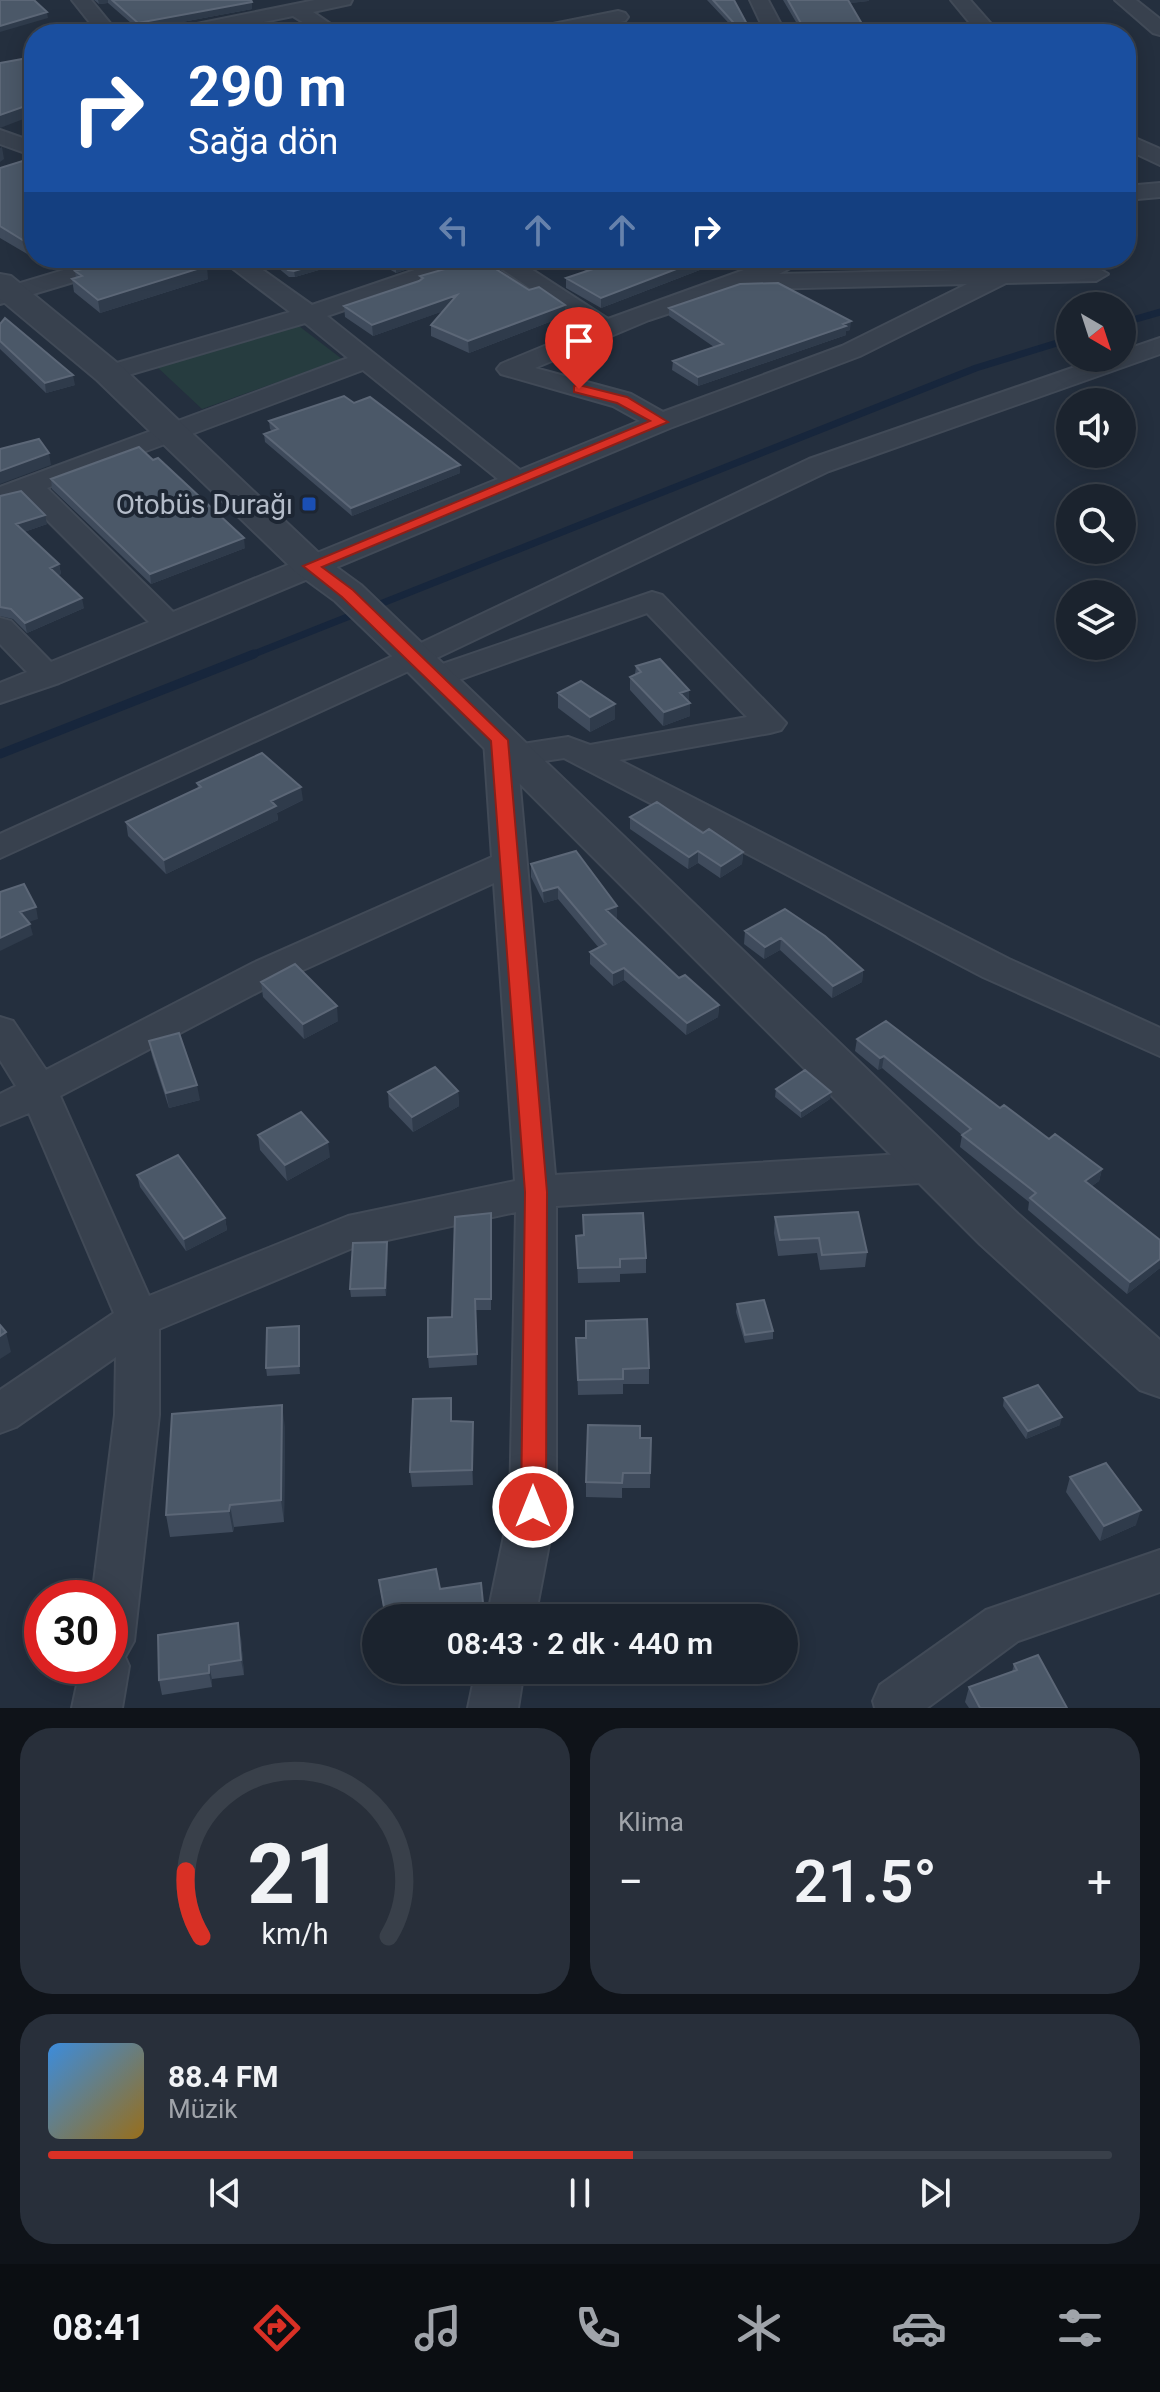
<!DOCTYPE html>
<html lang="tr">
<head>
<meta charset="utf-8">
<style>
	:root { --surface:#1b232e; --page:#282f3a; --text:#f1f3f6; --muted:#a0a4aa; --line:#39404a; --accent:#d93025 }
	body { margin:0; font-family:Roboto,sans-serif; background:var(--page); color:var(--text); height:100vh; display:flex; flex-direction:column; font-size:30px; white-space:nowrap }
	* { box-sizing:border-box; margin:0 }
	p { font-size:26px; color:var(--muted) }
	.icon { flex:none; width:44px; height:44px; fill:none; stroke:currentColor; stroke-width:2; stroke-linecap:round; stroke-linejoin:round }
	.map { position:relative; height:1708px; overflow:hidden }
	.details { display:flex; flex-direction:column; gap:20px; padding:20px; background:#0f1319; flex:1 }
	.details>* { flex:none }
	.hud { position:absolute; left:24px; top:24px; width:1112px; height:244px; border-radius:32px; box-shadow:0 4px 20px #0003,0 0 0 2px var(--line); background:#1a4fa0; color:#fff; overflow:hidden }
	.needle { width:52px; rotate:141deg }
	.tools { position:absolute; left:1056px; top:292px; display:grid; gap:16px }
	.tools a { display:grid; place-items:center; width:80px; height:80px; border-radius:50%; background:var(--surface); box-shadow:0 4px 20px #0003,0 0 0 2px var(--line); font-size:40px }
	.speed { position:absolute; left:24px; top:1580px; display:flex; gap:16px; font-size:40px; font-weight:700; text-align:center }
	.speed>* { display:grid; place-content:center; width:104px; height:104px; border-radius:50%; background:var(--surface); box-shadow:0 4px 20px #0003,0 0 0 2px var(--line); line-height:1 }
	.speed .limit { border:12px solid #d22; background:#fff; color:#111 }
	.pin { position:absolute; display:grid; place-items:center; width:68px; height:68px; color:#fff; margin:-82px -34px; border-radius:50% 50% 50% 0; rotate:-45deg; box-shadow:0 0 8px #0007 }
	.pin .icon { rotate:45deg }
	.me { position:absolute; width:88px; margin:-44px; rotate:0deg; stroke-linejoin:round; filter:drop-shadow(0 0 6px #0008) }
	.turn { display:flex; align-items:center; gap:28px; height:168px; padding:0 32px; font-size:36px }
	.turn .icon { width:104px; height:104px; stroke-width:2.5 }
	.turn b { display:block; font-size:56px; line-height:68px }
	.lanes { display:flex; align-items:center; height:76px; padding:0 32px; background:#0003; justify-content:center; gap:40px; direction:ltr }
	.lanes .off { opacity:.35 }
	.big { font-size:60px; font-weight:600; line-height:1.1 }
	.details .card { flex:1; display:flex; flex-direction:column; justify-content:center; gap:12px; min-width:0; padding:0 28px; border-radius:32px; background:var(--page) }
	.details .dial { align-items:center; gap:0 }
	.dial svg { height:208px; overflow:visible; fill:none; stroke:var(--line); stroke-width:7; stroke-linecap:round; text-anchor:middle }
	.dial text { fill:var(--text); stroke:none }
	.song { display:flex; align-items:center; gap:24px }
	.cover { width:96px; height:96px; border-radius:12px; background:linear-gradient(135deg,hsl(210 70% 55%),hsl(40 70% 35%)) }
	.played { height:8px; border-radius:4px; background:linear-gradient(90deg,var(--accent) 55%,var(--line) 55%) }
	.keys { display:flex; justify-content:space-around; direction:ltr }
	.heat { display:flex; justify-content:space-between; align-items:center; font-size:44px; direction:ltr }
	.details .tiles { flex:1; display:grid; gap:20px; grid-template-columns:1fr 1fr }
	.card:last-child { grid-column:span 2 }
	.trip { position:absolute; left:362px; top:1604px; width:436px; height:80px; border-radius:40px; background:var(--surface); box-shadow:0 4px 20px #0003,0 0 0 2px var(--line); font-weight:600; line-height:80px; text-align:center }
	.menu { display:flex; height:128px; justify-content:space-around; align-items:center; background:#0b0e12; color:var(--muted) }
	.menu .icon { width:56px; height:56px }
	.menu .selected { color:var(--accent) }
	.menu b { font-size:36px; color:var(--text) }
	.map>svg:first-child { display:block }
	.green { fill:#263c3f }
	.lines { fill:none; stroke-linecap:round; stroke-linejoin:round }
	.stream-far1 { stroke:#17263c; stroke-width:7 }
	.stream { stroke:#17263c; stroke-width:9 }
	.minor-casing { stroke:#414a57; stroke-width:4 }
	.tertiary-casing { stroke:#414a57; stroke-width:4 }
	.minor { fill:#38414e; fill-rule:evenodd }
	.tertiary { fill:#38414e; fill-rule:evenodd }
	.wall { fill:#3f4b5c }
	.shaded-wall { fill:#2f3b4b }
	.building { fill:#4b5868; stroke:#5c6777; stroke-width:2 }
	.route { fill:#d93025; stroke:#8d1f18; stroke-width:2 }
	.transit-dot { fill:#1a4fb4; stroke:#1d2633; stroke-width:3 }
	.labels { text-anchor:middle; stroke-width:8; stroke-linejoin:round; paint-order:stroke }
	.poi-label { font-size:28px; fill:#b4bcc9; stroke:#1d2633; text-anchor:end }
</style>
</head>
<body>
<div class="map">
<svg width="1160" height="1708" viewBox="0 0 1160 1708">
	<rect width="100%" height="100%" fill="#242f3e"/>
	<path class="green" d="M295 323 342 359 202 409 155 365Z"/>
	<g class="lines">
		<path class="stream-far1" d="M1122 323 1160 312
			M249 656 976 368 1070 339"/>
		<path class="stream" d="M0 754 254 654"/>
		<g class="minor-casing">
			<path id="minor" d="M72 0H91L119 34H99Z
				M315 0H352L350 4 313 12 345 34H322L293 16 205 34H167L177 28Z
				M750 0H768L786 34H766Z
				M951 0H970L1000 34H979Z
				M1115 0H1136L1160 19V35L1153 33Z
				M618 11 625 13 628 17 625 21 562 34H523L533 28Z
				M0 130 34 142V156L0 144Z
				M1126 134 1160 149V165L1126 149Z
				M1160 183V197L1126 200V186Z
				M104 258H141L137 263 0 304V289Z
				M219 258H246L312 305 450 258H485L481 263 327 316 520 470 640 421 613 406 501 374 497 369 501 364 588 328 486 258H514L608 319 777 258H809L779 274 1096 267 1108 274 1096 281 1006 283 860 356 670 428 59 683 0 703V683L27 672 0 644V618L11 621 51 662 149 622 24 497 0 504V487L348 358 305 323 118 378H100L96 373 100 368 290 312ZM967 284 842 346 663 412 631 394 535 368 649 320 751 286 760 289ZM363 370 498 479 173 612 47 488Z
				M1160 338V354L829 471 426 663 0 858V834L404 651 809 459 1101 358H1122V351Z
				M652 592 662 595 786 723 781 730 770 733 619 760 1009 959 1160 1028V1056L983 977 564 758 518 765 555 1175 936 1152 950 1156 956 1167 950 1178 936 1182 556 1206V1507L535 1618H487L510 1507 516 1212 355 1247 159 1329V1415L134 1641 125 1657 129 1666 122 1708H72L81 1666H110V1598H92L115 1415 116 1357 16 1427 0 1433V1390L114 1313 29 1113 0 1125V1094L16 1086 0 1060V1017L13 1021 46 1070 253 963 492 857 484 740 489 733 500 730 511 733 516 745 568 737 590 745 747 717 647 613 447 684H425L421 677 425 670ZM494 883 515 1181 348 1216 149 1296 60 1096 279 981Z
				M1160 1550V1592L1018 1641 927 1708H875L873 1701 880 1685 986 1610Z
				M476 1670H524L518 1708H468Z"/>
		</g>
		<g class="tertiary-casing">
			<path id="tertiary" d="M0 274 11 276 121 366 324 558 361 585 1018 1214 1160 1340V1397L1140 1390 980 1244 391 655 335 601 298 574 97 380 0 299Z"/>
		</g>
		<use href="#minor" class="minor"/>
		<use href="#tertiary" class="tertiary"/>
	</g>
	<path class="wall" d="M94 0H251L252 9 139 30 108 3 99 4Z
		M707 0H734L748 32 745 34H739Z
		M783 0H869L868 1 849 3 868 34H803Z
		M34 159V258L0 238V168Z
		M34 258H93L54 270Z
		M200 258 208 279 100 313 74 292 72 279 76 278 75 271Z
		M266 258H324L328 261 329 267 295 277H289Z
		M370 258H437V259L396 273Z
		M559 258H731L601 308 566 288V278L586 271Z
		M914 258H1074V260L913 267Z
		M420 276 529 290 565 305V316L469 353 431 336V325L443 311 373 336 345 317 344 306 420 280Z
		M669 308 850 330 846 331V335L698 386 672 370 673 361 714 347 669 316Z
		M0 324 75 385 46 393 0 349Z
		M354 403 460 465V473L352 516 265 442 264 434 272 431 270 429 269 421Z
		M51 479 245 548 151 584 52 489Z
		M0 496 47 524 24 532 59 564 61 574 58 575 84 608 27 633 13 619 0 616Z
		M636 666 689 702 690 716 663 726 630 690V677L635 674Z
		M558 693 615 719 590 732 558 708Z
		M197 783 303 800 277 813 278 820 166 874 128 836 126 822 198 788Z
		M630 817 743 852 742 864 720 878 698 863 688 869 630 829Z
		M531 864 617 918 615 919 679 978 719 1005 718 1017 686 1035 624 980 613 986 590 964V952L599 948 558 899 544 903 531 877Z
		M785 909 863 970 862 982 832 998 780 950 764 959 744 944 745 931Z
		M261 982 338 1021 304 1039 263 997Z
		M857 1039 1000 1108 1049 1139 1102 1169 1099 1181 1092 1186 1160 1240V1268L1127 1294 1028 1210 1029 1202 960 1147 962 1135 882 1068 878 1070 855 1051Z
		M149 1041 200 1100 169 1108 152 1056Z
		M776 1089 831 1092 830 1099 801 1118 775 1097Z
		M458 1091 459 1106 413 1132 389 1107 388 1092Z
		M258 1135 330 1157 287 1181 260 1150Z
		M137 1175 225 1218 227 1230 186 1251 140 1187Z
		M491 1213V1310H476L477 1365 429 1368 428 1357 452 1317Z
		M583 1215 646 1258V1273L620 1274V1282L578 1283 576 1236 583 1235Z
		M775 1217 867 1252 865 1267 820 1270 817 1253 778 1256 774 1233Z
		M388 1250 386 1296 351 1297 350 1289Z
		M737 1304 773 1331V1339L745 1343 736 1312Z
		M300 1333V1374L267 1376 266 1368Z
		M576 1338 649 1368V1384H623V1394L578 1395Z
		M1004 1398 1060 1425 1026 1439 1003 1406Z
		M452 1421 473 1437V1485L412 1487 410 1472Z
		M285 1427 284 1522 234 1527 233 1532 170 1537 166 1515Z
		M640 1438H651L650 1488H622V1498L586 1497V1482Z
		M1070 1477 1136 1525 1100 1541 1066 1492Z
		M379 1580 440 1589 481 1583 485 1618H385Z
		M241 1638 244 1675 212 1679V1687L162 1695 159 1680Z
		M1014 1664 1067 1708H969L965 1702 969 1687 1012 1672Z"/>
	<path class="shaded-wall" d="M98 0H108V3L99 4Z
		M845 0H869L868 1 845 4Z
		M252 2V9L139 30 138 23Z
		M47 12 48 18 0 32V26Z
		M748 26V32L745 34H741V31Z
		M34 94V115L0 128V115Z
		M2 147 4 159 0 162V148Z
		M52 258H93L54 270Z
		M402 258H437V259L396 273V260Z
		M705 258H731L601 308V298Z
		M328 261 329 267 295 277 294 271Z
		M207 266 208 279 100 313 98 300Z
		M457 295 458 306 373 336 372 325Z
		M565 305V316L469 353 468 341Z
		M851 321 850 330 846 331V335L698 386V377Z
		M73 375 75 385 46 393 45 383Z
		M49 453 51 465 0 484V471Z
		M460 465V473L352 516 351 508Z
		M45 515 47 524 18 534 16 524Z
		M244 538 245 548 151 584 150 574Z
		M59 564 61 574 52 577 50 568Z
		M82 598 84 608 27 633 25 623Z
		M689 690V703L680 693Z
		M690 703V716L663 726 664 712Z
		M615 704V719L590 732V717Z
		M301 787 303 800 277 813 278 820 166 874 164 860 271 801Z
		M698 851V863L688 869 689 857Z
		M743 852 742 864 720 878 721 866Z
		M558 887V899L544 903 543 891Z
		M617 906V918L606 923V910Z
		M36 907 38 919 23 924 20 912Z
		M30 924 33 935 0 951V938Z
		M781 938 780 950 764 959 765 947Z
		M624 968V980L613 986V973Z
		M863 970 862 982 832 998 833 986Z
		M719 1005 718 1017 686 1035 687 1023Z
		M337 1006 338 1021 304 1039 303 1024Z
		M884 1056 882 1068 878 1070 880 1058Z
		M197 1085 200 1100 169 1108 166 1093Z
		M458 1091 459 1106 413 1132 412 1117Z
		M831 1092 830 1099 801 1118V1111Z
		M328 1142 330 1157 287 1181 285 1165Z
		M1102 1169 1099 1181 1082 1193 1085 1181Z
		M225 1218 227 1230 186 1251 184 1239Z
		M387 1242 388 1250 386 1296 385 1288Z
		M1160 1259V1268L1127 1294 1130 1282Z
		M299 1326 300 1333V1374L299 1366Z
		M6 1332 11 1352 0 1359V1336Z
		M282 1405 285 1427 284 1522 281 1500Z
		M1062 1417 1060 1425 1026 1439 1028 1431Z
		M473 1422V1485L472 1470Z
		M230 1505 234 1527 233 1532 229 1511Z
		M1141 1510 1136 1525 1100 1541 1104 1526Z
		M238 1623 241 1638 244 1675 241 1660Z
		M209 1665 212 1679V1687L209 1673Z
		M394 1670H412L395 1674Z"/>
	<path class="building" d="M0 0H34L47 12 0 26Z
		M112 0H251L252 2 138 23Z
		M713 0H734L748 26 741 31Z
		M788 0H848L868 34H807Z
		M566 26 577 34H508Z
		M34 56V94L33 95H34V103L0 115V63L33 57Z
		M32 158 34 159V247L0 226V168Z
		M120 258H196L207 266 98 300 72 279 82 276 75 271Z
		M273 258H324L328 261 294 271 288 270Z
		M580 258H705L601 298 566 278 599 267Z
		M914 258H945L914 259Z
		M480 259 529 290 539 287 565 305 468 341 431 325 457 295 372 325 344 306 419 281 423 278 420 276Z
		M778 283 851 321 843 324 846 326 698 377 673 361 723 344 669 308 740 284Z
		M5 318 73 375 45 383 0 341V324Z
		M344 396 354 403 370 397 460 465 351 508 264 434 278 429 269 421Z
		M39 439 49 453 0 471V449Z
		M139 447 153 460 158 458 244 538 150 574 51 479Z
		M21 491 45 515 16 524 59 564 50 568 82 598 25 623 11 609 0 607V496Z
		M660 659 689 690 680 693 690 703 664 712 630 677 641 672 636 666Z
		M581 681 615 704 590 717 558 693Z
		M262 753 301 787 271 801 276 806 164 860 126 822 201 787 197 783Z
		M657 802 703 833 709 829 743 852 721 866 698 851 689 857 630 817Z
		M576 851 617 906 606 910 679 978 685 975 719 1005 687 1023 624 968 613 973 590 952 606 944 558 887 543 891 531 864Z
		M24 884 36 907 20 912 30 924 0 938V892Z
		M785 909 825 936 863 970 833 986 781 938 765 947 745 931Z
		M295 964 337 1006 303 1024 261 982Z
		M886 1021 1000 1108 1004 1105 1049 1139 1055 1134 1102 1169 1085 1181 1160 1240V1259L1130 1282 1030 1198 1036 1193 962 1135 971 1129 884 1056 880 1058 857 1039Z
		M179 1033 197 1085 166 1093 149 1041Z
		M435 1067 458 1091 412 1117 388 1092Z
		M805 1070 831 1092 801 1111 776 1089Z
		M301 1112 328 1142 285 1165 258 1135Z
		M178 1155 225 1218 184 1239 137 1175Z
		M858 1212 867 1252 822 1255 819 1238 780 1240 775 1217Z
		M491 1213V1299H475L477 1354 428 1357V1318L452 1317 455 1217Z
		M643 1213 646 1258 620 1259V1267L578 1268 576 1236 584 1235 583 1215Z
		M387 1242 385 1288 350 1289 353 1243Z
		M764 1300 773 1331 745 1335 737 1304Z
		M647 1319 649 1368 623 1369V1379L578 1380 576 1338H586V1321Z
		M0 1325 6 1332 0 1336Z
		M299 1326V1366L266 1368 267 1328Z
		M1038 1385 1062 1417 1028 1431 1004 1398Z
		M451 1398V1421L473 1422 472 1470 410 1472 413 1399Z
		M282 1405 281 1500 230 1505 229 1511 166 1515 172 1414Z
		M588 1425 640 1426V1438H651L650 1473H623L622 1483 586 1482Z
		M1106 1463 1141 1510 1104 1526 1070 1477Z
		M436 1569 440 1589 481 1583 484 1613 476 1614 477 1618H386L379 1580Z
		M238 1623 241 1660 209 1665V1673L159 1680 158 1635Z
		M1038 1655 1067 1708H980L969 1687 1017 1670 1014 1664Z"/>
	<path class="route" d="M579 385 627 397 668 422 322 567 353 590 508 740 547 1192 546 1507 542 1515 533 1518 525 1515 521 1507 525 1192 491 741 342 597 303 566 650 421 617 403 574 392V386Z"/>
	<rect class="transit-dot" x="301" y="496" width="16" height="16" rx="4"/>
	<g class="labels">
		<g class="poi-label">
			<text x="293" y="514">Otobüs Durağı</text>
		</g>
	</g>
</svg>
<div class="tools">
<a><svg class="needle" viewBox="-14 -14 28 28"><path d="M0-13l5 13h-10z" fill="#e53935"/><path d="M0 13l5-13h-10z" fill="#a0a4aa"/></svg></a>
<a><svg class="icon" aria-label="sound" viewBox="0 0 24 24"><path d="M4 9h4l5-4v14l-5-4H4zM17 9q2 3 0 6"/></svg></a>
<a><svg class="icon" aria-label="search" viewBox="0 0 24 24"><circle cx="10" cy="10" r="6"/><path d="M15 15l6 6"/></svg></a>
<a><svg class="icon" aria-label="layers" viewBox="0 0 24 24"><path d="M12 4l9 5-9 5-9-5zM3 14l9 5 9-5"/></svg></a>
</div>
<div class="speed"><div class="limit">30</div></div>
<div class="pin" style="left:579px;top:389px;background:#d93025"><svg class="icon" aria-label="arrive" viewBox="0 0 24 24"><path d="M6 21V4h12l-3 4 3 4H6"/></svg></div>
<svg class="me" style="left:533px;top:1507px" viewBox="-20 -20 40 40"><circle r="17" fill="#d93025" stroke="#fff" stroke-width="3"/><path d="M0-11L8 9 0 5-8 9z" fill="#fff"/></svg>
<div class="trip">08:43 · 2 dk · 440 m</div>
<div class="hud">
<div class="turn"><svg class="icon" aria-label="right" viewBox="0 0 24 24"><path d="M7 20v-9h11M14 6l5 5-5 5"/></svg><div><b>290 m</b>Sağa dön</div></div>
<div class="lanes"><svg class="icon off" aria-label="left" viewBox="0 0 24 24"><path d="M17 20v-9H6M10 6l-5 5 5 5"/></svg><svg class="icon off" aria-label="ahead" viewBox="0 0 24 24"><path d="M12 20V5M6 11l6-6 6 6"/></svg><svg class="icon off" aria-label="ahead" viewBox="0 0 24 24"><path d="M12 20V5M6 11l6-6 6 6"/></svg><svg class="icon" aria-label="right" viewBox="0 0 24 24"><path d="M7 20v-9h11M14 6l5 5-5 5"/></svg></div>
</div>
</div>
<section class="details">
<div class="tiles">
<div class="card dial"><svg viewBox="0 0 100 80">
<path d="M14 69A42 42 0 1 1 86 69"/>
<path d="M14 69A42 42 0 0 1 8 44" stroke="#d93025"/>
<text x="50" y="56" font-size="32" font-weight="700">21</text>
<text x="50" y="72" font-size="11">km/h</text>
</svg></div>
<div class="card"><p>Klima</p>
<div class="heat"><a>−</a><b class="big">21.5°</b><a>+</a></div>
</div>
<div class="card">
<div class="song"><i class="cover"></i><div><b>88.4 FM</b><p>Müzik</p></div></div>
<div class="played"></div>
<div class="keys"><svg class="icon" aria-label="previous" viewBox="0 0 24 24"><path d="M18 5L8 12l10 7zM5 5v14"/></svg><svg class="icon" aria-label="pause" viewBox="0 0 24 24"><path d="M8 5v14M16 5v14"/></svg><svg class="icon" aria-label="next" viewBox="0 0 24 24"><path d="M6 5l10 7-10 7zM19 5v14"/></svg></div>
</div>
</div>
</section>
<nav class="menu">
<b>08:41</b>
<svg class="icon selected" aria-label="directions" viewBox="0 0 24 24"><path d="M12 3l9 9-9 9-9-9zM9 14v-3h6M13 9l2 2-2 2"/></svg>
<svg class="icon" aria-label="music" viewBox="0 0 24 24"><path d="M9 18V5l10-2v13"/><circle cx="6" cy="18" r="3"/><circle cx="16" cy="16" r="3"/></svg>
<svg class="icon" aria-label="phone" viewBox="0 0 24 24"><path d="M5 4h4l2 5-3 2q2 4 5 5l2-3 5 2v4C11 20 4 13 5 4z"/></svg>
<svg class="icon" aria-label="climate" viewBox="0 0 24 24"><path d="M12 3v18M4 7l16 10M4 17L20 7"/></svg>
<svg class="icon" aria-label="car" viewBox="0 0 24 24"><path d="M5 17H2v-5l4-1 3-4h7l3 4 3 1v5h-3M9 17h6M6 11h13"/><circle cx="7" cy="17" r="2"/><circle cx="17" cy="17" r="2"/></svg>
<svg class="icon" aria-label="filters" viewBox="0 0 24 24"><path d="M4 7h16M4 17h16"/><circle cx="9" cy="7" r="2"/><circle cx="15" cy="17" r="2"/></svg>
</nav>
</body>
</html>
